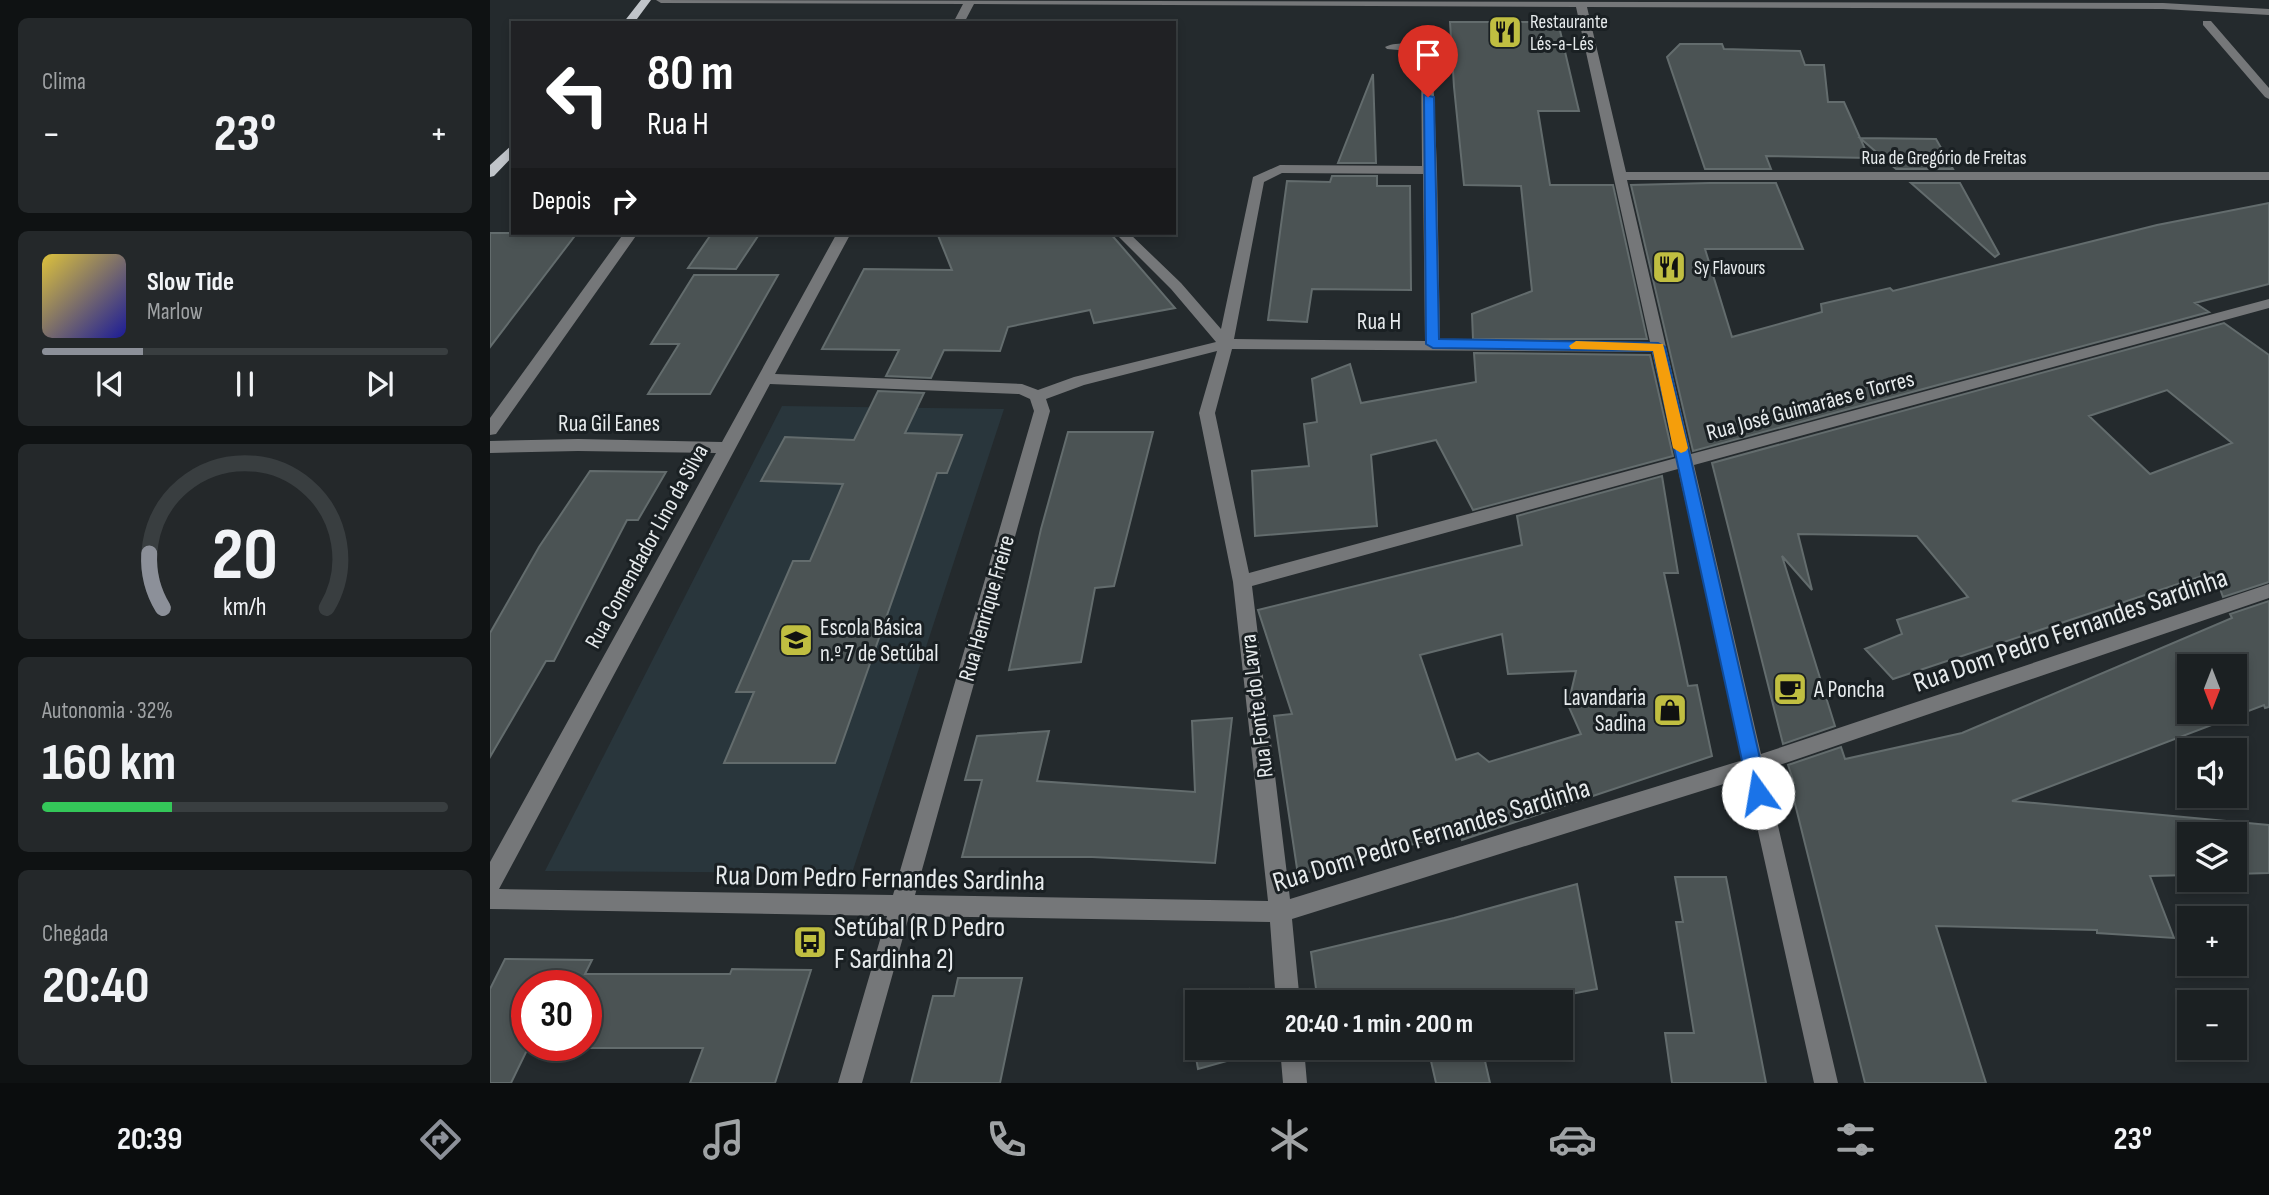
<!DOCTYPE html>
<html lang="pt">
<head>
<meta charset="utf-8">
<style>
	:root { --surface:#1b2022; --page:#24282a; --text:#f1f3f6; --muted:#a0a3a5; --line:#393e40; --accent:#8c9099 }
	body { margin:0; font-family:"Sofia Sans Condensed",sans-serif; background:var(--page); color:var(--text); height:100vh; display:flex; flex-direction:column; font-size:26px; white-space:nowrap }
	* { box-sizing:border-box; margin:0 }
	p { font-size:23px; color:var(--muted) }
	.icon { flex:none; width:38px; height:38px; fill:none; stroke:currentColor; stroke-width:2; stroke-linecap:round; stroke-linejoin:round }
	.map { position:relative; flex:1; overflow:hidden }
	.panel { display:flex; flex-direction:column; gap:18px; padding:18px; background:#0f1213; width:490px }
	.panel>* { flex:none }
	.banner { position:absolute; left:21px; top:21px; width:665px; height:214px; border-radius:0px; box-shadow:0 4px 10px #0003,0 0 0 2px var(--line); background:#202124; color:#fff; overflow:hidden }
	.needle { width:46px; rotate:180deg }
	.controls { position:absolute; left:1687px; top:654px; display:grid; gap:14px }
	.controls a { display:grid; place-items:center; width:70px; height:70px; border-radius:0px; background:var(--surface); box-shadow:0 4px 10px #0003,0 0 0 2px var(--line); font-size:35px }
	.speed { position:absolute; left:21px; top:970px; display:flex; gap:14px; font-size:35px; font-weight:700; text-align:center }
	.speed>* { display:grid; place-content:center; width:91px; height:91px; border-radius:50%; background:var(--surface); box-shadow:0 4px 10px #0003,0 0 0 2px var(--line); line-height:1 }
	.speed .limit { border:10px solid #d22; background:#fff; color:#111 }
	.pin { position:absolute; display:grid; place-items:center; width:60px; height:60px; color:#fff; margin:-72px -30px; border-radius:50% 50% 50% 0; rotate:-45deg; box-shadow:0 0 7px #0007 }
	.pin .icon { rotate:45deg }
	.me { position:absolute; width:77px; margin:-38px; rotate:347deg; stroke-linejoin:round; filter:drop-shadow(0 0 5px #0008) }
	.turn { display:flex; align-items:center; gap:24px; height:147px; padding:0 21px; font-size:32px }
	.turn .icon { width:91px; height:91px; stroke-width:2.5 }
	.turn b { display:block; font-size:49px; line-height:60px }
	.then { display:flex; align-items:center; height:66px; padding:0 21px; background:#0003; gap:14px; font-size:26px }
	.big { font-size:52px; font-weight:700; line-height:1.1 }
	.panel .widget { flex:1; display:flex; flex-direction:column; justify-content:center; gap:10px; min-width:0; padding:0 24px; border-radius:10px; background:var(--page) }
	.panel .dial { align-items:center; gap:0 }
	.dial svg { height:182px; overflow:visible; fill:none; stroke:var(--line); stroke-width:7; stroke-linecap:round; text-anchor:middle }
	.dial text { fill:var(--text); stroke:none }
	.song { display:flex; align-items:center; gap:21px }
	.cover { width:84px; height:84px; border-radius:10px; background:linear-gradient(135deg,hsl(50 70% 55%),hsl(240 70% 35%)) }
	.played { height:7px; border-radius:4px; background:linear-gradient(90deg,var(--accent) 25%,var(--line) 25%) }
	.keys { display:flex; justify-content:space-around; direction:ltr }
	.heat { display:flex; justify-content:space-between; align-items:center; font-size:38px; direction:ltr }
	.charge { height:10px; border-radius:5px; background:linear-gradient(90deg,#34c759 32%,var(--line) 0) }
	.trip { position:absolute; left:695px; top:990px; width:388px; height:70px; border-radius:0px; background:var(--surface); box-shadow:0 4px 10px #0003,0 0 0 2px var(--line); font-weight:700; line-height:70px; text-align:center }
	.tabs { display:flex; height:112px; justify-content:space-around; align-items:center; background:#0b0d0e; color:var(--muted) }
	.tabs .icon { width:49px; height:49px }
	.tabs .selected { color:var(--accent) }
	.tabs b { font-size:32px; color:var(--text) }
	main { display:flex; flex:1; min-height:0 }
	.map>svg:first-child { display:block }
	.built { fill:#29363c }
	.building { fill:#4b5354; stroke:#636c6d; stroke-width:2; fill-rule:evenodd }
	.lines { fill:none; stroke-linecap:round; stroke-linejoin:round }
	.minor { fill:#757779; fill-rule:evenodd }
	.major { fill:#c1c5ca; fill-rule:evenodd }
	.route { fill:#1a73e8; stroke:#114b97; stroke-width:2 }
	.slow { fill:#f59e0b }
	.labels { text-anchor:middle; stroke-width:6; stroke-linejoin:round; paint-order:stroke }
	.far-poi-label { font-size:19px; fill:#e7ebed; stroke:#1a2023; text-anchor:start }
	.far-street-label { font-size:19px; fill:#e7ebed; stroke:#1a2023 }
	.street-label { font-size:23px; fill:#e7ebed; stroke:#1a2023 }
	.poi-label { font-size:23px; fill:#e7ebed; stroke:#1a2023; text-anchor:start }
	.near-street-label { font-size:28px; fill:#e7ebed; stroke:#1a2023 }
	.near-poi-label { font-size:28px; fill:#e7ebed; stroke:#1a2023; text-anchor:start }
</style>
</head>
<body>
<main>
<section class="panel">
<div class="widget"><p>Clima</p>
<div class="heat"><a>−</a><b class="big">23°</b><a>+</a></div>
</div>
<div class="widget">
<div class="song"><i class="cover"></i><div><b>Slow Tide</b><p>Marlow</p></div></div>
<div class="played"></div>
<div class="keys"><svg class="icon" aria-label="previous" viewBox="0 0 24 24"><path d="M18 5L8 12l10 7zM5 5v14"/></svg><svg class="icon" aria-label="pause" viewBox="0 0 24 24"><path d="M8 5v14M16 5v14"/></svg><svg class="icon" aria-label="next" viewBox="0 0 24 24"><path d="M6 5l10 7-10 7zM19 5v14"/></svg></div>
</div>
<div class="widget dial"><svg viewBox="0 0 100 80">
<path d="M14 69A42 42 0 1 1 86 69"/>
<path d="M14 69A42 42 0 0 1 8 45" stroke="#8c9099"/>
<text x="50" y="56" font-size="32" font-weight="700">20</text>
<text x="50" y="72" font-size="11">km/h</text>
</svg></div>
<div class="widget"><p>Autonomia · 32%</p><b class="big">160 km</b><div class="charge"></div></div>
<div class="widget"><p>Chegada</p><b class="big">20:40</b></div>
</section>
<div class="map">
<svg width="1779" height="1083" viewBox="0 0 1779 1083">
	<rect width="100%" height="100%" fill="#242a2d"/>
	<path class="built" d="M292 406 514 409 362 873 55 871Z"/>
	<path class="building" d="M960 22H1068L1089 111H1048L1060 185H1123L1157 339H983L982 314 1042 291 1031 186 974 185 964 87Z
		M1190 44H1232L1234 49 1310 51 1315 65H1334L1338 102H1354L1379 158 1276 156 1281 169H1215L1177 57Z
		M883 74 886 163H848Z
		M1370 138 1446 139 1463 169H1406Z
		M842 176H887V186H920L921 290 822 289 817 322 778 320 797 181 840 182Z
		M1219 183H1286L1313 249H1215L1242 337 1332 312 1331 304 1400 288 1403 291 1667 225 1779 203V284L1705 303 1719 312 1203 451 1141 185Z
		M1421 183H1470L1509 254 1505 257Z
		M0 233H87L0 347Z
		M222 233H270L246 269 198 268Z
		M447 233H620L685 308 604 323 600 310 518 327 510 351 454 350 441 378 396 376 409 350 332 349 374 269 462 270Z
		M204 275H288L220 394H158L189 344H161Z
		M1734 323 1779 355V582L1733 597 1724 572 1403 679 1375 649 1412 634 1407 620 1478 597 1427 536 1308 534 1322 590 1292 556 1345 726 1293 744 1222 463ZM1677 390 1742 443 1660 474 1599 416Z
		M984 353 1160 355 1183 456 983 510 946 440 881 455 887 526 765 536 762 471 819 466 814 424 827 422 822 379 860 364 871 403 986 382Z
		M388 391 434 393 415 433 472 435 457 473H447L345 763H234L264 692H246L303 561H320L353 484 271 481 295 437 364 440Z
		M578 432H663L624 586 605 588 591 662 519 670 551 529Z
		M100 471 176 472 148 520H137L64 661H56L0 757V633L49 547Z
		M1172 476 1188 573H1174L1198 686 1207 685 1222 756 972 840 969 832 808 875 784 716 802 714 768 610 1032 545 1027 516ZM1012 634 1018 674 1086 671 1078 705 1091 734 999 762 988 753 966 760 930 655Z
		M1779 601V707L1775 708 1774 705 1522 801 1779 825V873L1745 874V835H1699V875L1660 876 1684 938 1607 933V930L1446 926 1496 1083H1375L1300 784 1304 783 1298 765 1351 747 1355 759 1472 733 1742 618 1740 614ZM1699 667H1745V712H1699Z
		M742 718 725 863 602 857H472L492 780H475L487 736 559 731 547 781 705 792 702 721Z
		M1185 877H1236L1276 1083H1182L1175 1033H1204L1186 922H1193Z
		M1087 884 1107 989 1034 1003H828L821 952 964 918Z
		M15 959 102 960 95 974H240L242 969 321 970 285 1083H200L213 1048H38L21 1083H0V989ZM37 985H96V1045H37Z
		M468 978H532L510 1083H421L443 996H464Z
		M759 989 762 1003H711Z
		M707 1004V1048H773V1051L708 1069 697 1007Z
		M938 1048H992L1000 1083H946Z"/>
	<g class="lines">
		<path class="minor" d="M166 0 1673 3 1779 9V15L1673 9 1097 7 1136 172H1779V180H1137L1201 454 1779 299V308L1204 465 1271 754 1779 584V598L1275 770 1348 1083H1324L1256 777 802 919 810 1003H786L780 922 419 916 372 1083H348L397 916 0 909V862L226 453 88 451 0 453V441L88 439 232 442 347 233H361L285 374 532 384 548 390 584 377 726 342 681 289 625 233H639L691 283 731 329 763 177 790 165 932 166 931 52 897 49 895 47C905 41 932 43 942 49L947 170 950 341 1160 342 1086 7 484 4 474 23H463L473 4 171 3ZM792 173 933 174 935 341 744 339 774 182ZM742 349 1162 352 1186 458 759 573 725 413ZM727 351 709 413 743 582 778 901 425 895 560 411 556 399 594 385ZM280 384 529 394 540 399 544 411 403 895 9 889ZM1188 469 1253 760 800 899 762 586Z
			M1713 21H1721L1779 88V99L1775 97 1713 25Z
			M134 233H148L6 434 0 435V418Z
			M790 1048H814L817 1083H793Z"/>
		<path class="major" d="M151 0H161L144 23H133Z
			M23 144V156L4 176 0 177V165Z"/>
	</g>
	<path class="route" d="M934 95 944 97 949 339 1168 343 1175 347 1278 793 1275 799 1268 801 1262 799 1259 793 1163 351 943 348 936 344Z"/>
	<path class="slow" d="M1086 341 1173 344 1198 448 1196 451 1191 453 1183 448 1163 351 1081 349 1079 346Z"/>
	<defs>
		<g id="restaurant-square" transform="scale(1.75)"><rect x="-9" y="-9" width="18" height="18" rx="4" fill="#c0be41" stroke="#1a2023"/><path d="M-5-6h1v4h1v-4h1v4h1v-4h1v5L-1.5 .5V6h-2V.5L-5-1ZM5-6V6H3V1.5H1.5Q1.5-4 5-6Z" fill="#111"/></g>
		<g id="school-square" transform="scale(1.75)"><rect x="-9" y="-9" width="18" height="18" rx="4" fill="#c0be41" stroke="#1a2023"/><path d="M0-5L7-2L0 1L-7-2ZM-4 1L0 2.5L4 1V4Q0 6-4 4Z" fill="#111"/></g>
		<g id="cafe-square" transform="scale(1.75)"><rect x="-9" y="-9" width="18" height="18" rx="4" fill="#c0be41" stroke="#1a2023"/><path d="M-5.5-4.5H6V0H3Q3 3.5 0 3.5H-2.5Q-5.5 3.5-5.5 0ZM3-3.2v2h1.7v-2ZM-6 4.5H4V6H-6Z" fill="#111"/></g>
		<g id="shop-square" transform="scale(1.75)"><rect x="-9" y="-9" width="18" height="18" rx="4" fill="#c0be41" stroke="#1a2023"/><path d="M-5-2.5h2.3a2.7 3.5 0 0 1 5.4 0H5L5.5 6h-11ZM-1.5-2.5h3a1.5 2.3 0 0 0-3 0Z" fill="#111"/></g>
		<g id="bus-square" transform="scale(1.75)"><rect x="-9" y="-9" width="18" height="18" rx="4" fill="#c0be41" stroke="#1a2023"/><path d="M-5-6H5V4H4V6H2V4H-2V6H-4V4H-5ZM-3.5-4V0h7V-4ZM-3.5 1.2v1.5H-2V1.2ZM2 1.2v1.5H3.5V1.2Z" fill="#111"/></g>
	</defs>
	<g fill-rule="evenodd">
		<use href="#restaurant-square" x="1015" y="32"/>
		<use href="#restaurant-square" x="1179" y="267"/>
		<use href="#school-square" x="306" y="640"/>
		<use href="#cafe-square" x="1300" y="689"/>
		<use href="#shop-square" x="1180" y="710"/>
		<use href="#bus-square" x="320" y="942"/>
	</g>
	<g class="labels">
		<g class="far-poi-label">
			<text x="1040" y="28">Restaurante<tspan x="1040" dy="22">Lés-a-Lés</tspan></text>
			<text x="1204" y="274">Sy Flavours</text>
		</g>
		<g class="far-street-label">
			<text x="1454" y="164">Rua de Gregório de Freitas</text>
		</g>
		<g class="street-label">
			<text x="889" y="329">Rua H</text>
			<text transform="translate(1320 405) rotate(-15)" y="8">Rua José Guimarães e Torres</text>
			<text x="119" y="431">Rua Gil Eanes</text>
			<text transform="translate(156 546) rotate(-61)" y="8">Rua Comendador Lino da Silva</text>
			<text transform="translate(496 608) rotate(-74)" y="8">Rua Henrique Freire</text>
			<text transform="translate(766 706) rotate(-97)" y="8">Rua Fonte do Lavra</text>
		</g>
		<g class="poi-label">
			<text x="330" y="635">Escola Básica<tspan x="330" dy="26">n.º 7 de Setúbal</tspan></text>
			<text x="1324" y="697">A Poncha</text>
			<text x="1156" y="705" text-anchor="end">Lavandaria<tspan x="1156" dy="26">Sadina</tspan></text>
		</g>
		<g class="near-street-label">
			<text transform="translate(1580 629) rotate(-19)" y="10">Rua Dom Pedro Fernandes Sardinha</text>
			<text transform="translate(941 834) rotate(-17)" y="10">Rua Dom Pedro Fernandes Sardinha</text>
			<text transform="translate(390 877) rotate(1)" y="10">Rua Dom Pedro Fernandes Sardinha</text>
		</g>
		<g class="near-poi-label">
			<text x="344" y="936">Setúbal (R D Pedro<tspan x="344" dy="32">F Sardinha 2)</tspan></text>
		</g>
	</g>
</svg>
<div class="controls">
<a><svg class="needle" viewBox="-14 -14 28 28"><path d="M0-13l5 13h-10z" fill="#e53935"/><path d="M0 13l5-13h-10z" fill="#a0a3a5"/></svg></a>
<a><svg class="icon" aria-label="sound" viewBox="0 0 24 24"><path d="M4 9h4l5-4v14l-5-4H4zM17 9q2 3 0 6"/></svg></a>
<a><svg class="icon" aria-label="layers" viewBox="0 0 24 24"><path d="M12 4l9 5-9 5-9-5zM3 14l9 5 9-5"/></svg></a>
<a>+</a>
<a>−</a>
</div>
<div class="speed"><div class="limit">30</div></div>
<div class="pin" style="left:938px;top:97px;background:#d93025"><svg class="icon" aria-label="arrive" viewBox="0 0 24 24"><path d="M6 21V4h12l-3 4 3 4H6"/></svg></div>
<svg class="me" style="left:1268px;top:793px" viewBox="-20 -20 40 40"><circle r="19" fill="#fff"/><path d="M0-13L10 11 0 6-10 11z" fill="#1a73e8"/></svg>
<div class="trip">20:40 · 1 min · 200 m</div>
<div class="banner">
<div class="turn"><svg class="icon" aria-label="left" viewBox="0 0 24 24"><path d="M17 20v-9H6M10 6l-5 5 5 5"/></svg><div><b>80 m</b>Rua H</div></div>
<div class="then">Depois<svg class="icon" aria-label="right" viewBox="0 0 24 24"><path d="M7 20v-9h11M14 6l5 5-5 5"/></svg></div>
</div>
</div>
</main>
<nav class="tabs">
<b>20:39</b>
<svg class="icon selected" aria-label="directions" viewBox="0 0 24 24"><path d="M12 3l9 9-9 9-9-9zM9 14v-3h6M13 9l2 2-2 2"/></svg>
<svg class="icon" aria-label="music" viewBox="0 0 24 24"><path d="M9 18V5l10-2v13"/><circle cx="6" cy="18" r="3"/><circle cx="16" cy="16" r="3"/></svg>
<svg class="icon" aria-label="phone" viewBox="0 0 24 24"><path d="M5 4h4l2 5-3 2q2 4 5 5l2-3 5 2v4C11 20 4 13 5 4z"/></svg>
<svg class="icon" aria-label="climate" viewBox="0 0 24 24"><path d="M12 3v18M4 7l16 10M4 17L20 7"/></svg>
<svg class="icon" aria-label="car" viewBox="0 0 24 24"><path d="M5 17H2v-5l4-1 3-4h7l3 4 3 1v5h-3M9 17h6M6 11h13"/><circle cx="7" cy="17" r="2"/><circle cx="17" cy="17" r="2"/></svg>
<svg class="icon" aria-label="filters" viewBox="0 0 24 24"><path d="M4 7h16M4 17h16"/><circle cx="9" cy="7" r="2"/><circle cx="15" cy="17" r="2"/></svg>
<b>23°</b>
</nav>
</body>
</html>
